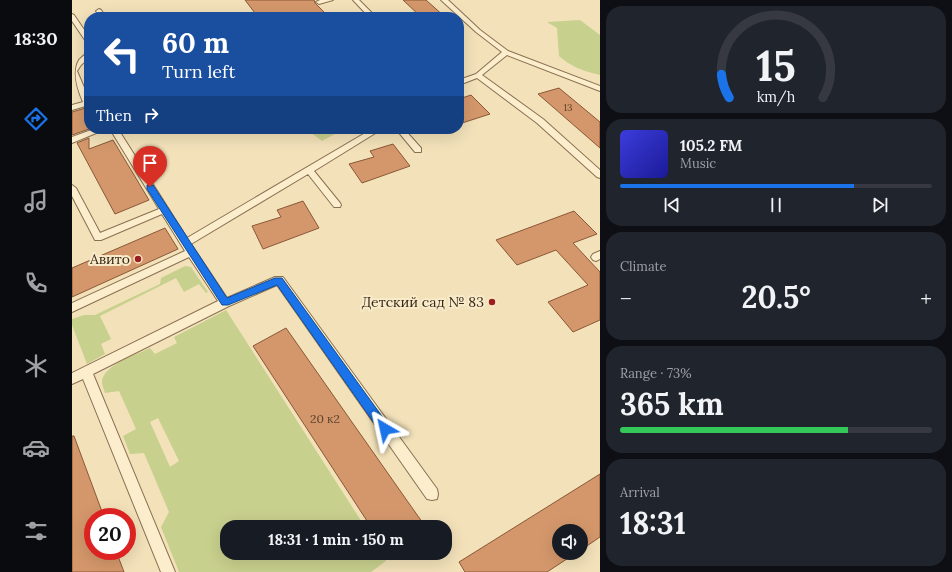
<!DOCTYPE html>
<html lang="en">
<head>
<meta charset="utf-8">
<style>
	:root { --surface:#171b24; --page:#20242c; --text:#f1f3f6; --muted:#9ea1a6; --line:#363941; --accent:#1a73e8 }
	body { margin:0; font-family:Lora,serif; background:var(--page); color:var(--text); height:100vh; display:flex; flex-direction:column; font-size:15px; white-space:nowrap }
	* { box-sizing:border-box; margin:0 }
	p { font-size:13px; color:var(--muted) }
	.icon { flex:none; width:22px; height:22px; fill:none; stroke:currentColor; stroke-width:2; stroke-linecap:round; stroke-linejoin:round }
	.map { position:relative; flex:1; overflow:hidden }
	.sheet { display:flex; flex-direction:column; gap:6px; padding:6px; background:#0d0f14; width:352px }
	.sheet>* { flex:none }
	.hud { position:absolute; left:12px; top:12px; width:380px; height:122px; border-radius:16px; box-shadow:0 4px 16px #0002; background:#1a4fa0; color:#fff; overflow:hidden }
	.buttons { position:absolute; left:480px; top:524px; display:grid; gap:8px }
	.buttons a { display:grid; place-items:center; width:36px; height:36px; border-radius:50%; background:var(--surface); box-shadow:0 4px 16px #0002; font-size:20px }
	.speed { position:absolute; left:12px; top:508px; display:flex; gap:8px; font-size:20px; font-weight:700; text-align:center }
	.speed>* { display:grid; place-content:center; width:52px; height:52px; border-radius:50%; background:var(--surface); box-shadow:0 4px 16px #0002; line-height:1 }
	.speed .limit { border:6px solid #d22; background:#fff; color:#111 }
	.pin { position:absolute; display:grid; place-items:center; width:34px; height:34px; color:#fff; margin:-41px -17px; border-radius:50% 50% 50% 0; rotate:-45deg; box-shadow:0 0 4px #0007 }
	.pin .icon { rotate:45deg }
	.me { position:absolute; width:44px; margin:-22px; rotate:324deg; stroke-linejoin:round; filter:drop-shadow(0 0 3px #0008) }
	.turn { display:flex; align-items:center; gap:14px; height:84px; padding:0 12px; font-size:18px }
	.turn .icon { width:52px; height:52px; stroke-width:2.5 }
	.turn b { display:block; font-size:28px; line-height:34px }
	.then { display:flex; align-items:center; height:38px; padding:0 12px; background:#0003; gap:8px; font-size:15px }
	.big { font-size:30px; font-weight:700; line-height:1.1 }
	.sheet .tile { flex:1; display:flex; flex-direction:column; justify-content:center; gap:6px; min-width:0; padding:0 14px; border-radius:16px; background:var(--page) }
	.sheet .dial { align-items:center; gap:0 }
	.dial svg { height:104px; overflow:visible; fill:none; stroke:var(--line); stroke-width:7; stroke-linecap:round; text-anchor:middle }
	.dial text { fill:var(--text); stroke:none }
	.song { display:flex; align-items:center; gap:12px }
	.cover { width:48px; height:48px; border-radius:6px; background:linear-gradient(135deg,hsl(240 70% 55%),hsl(240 70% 35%)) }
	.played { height:4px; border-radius:2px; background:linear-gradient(90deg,var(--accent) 75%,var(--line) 75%) }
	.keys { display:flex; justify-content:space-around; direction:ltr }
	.heat { display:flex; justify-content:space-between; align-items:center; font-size:22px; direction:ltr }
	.charge { height:6px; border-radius:3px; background:linear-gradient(90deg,#34c759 73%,var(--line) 0) }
	.trip { position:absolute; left:148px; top:520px; width:232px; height:40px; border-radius:16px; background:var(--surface); box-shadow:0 4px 16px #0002; font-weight:700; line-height:40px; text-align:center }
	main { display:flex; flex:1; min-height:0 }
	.menu { display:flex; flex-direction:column; width:72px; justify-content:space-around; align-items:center; background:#090b0e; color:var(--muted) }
	.menu .icon { width:28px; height:28px }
	.menu .selected { color:var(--accent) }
	.menu b { font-size:18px; color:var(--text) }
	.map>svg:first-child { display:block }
	.green { fill:#c8d08d; fill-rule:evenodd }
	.building { fill:#d4976b; stroke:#8a5836 }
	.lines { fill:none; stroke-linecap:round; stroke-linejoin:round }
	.lane-casing { stroke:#897052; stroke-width:2 }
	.lane { fill:#fceecc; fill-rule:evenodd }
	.route { fill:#1a73e8; stroke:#114b97 }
	.poi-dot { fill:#9d1d1e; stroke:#f8ebc9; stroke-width:1.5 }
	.labels { text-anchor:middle; stroke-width:4; stroke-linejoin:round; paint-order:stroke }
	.far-number-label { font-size:10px; fill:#5e432e }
	.number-label { font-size:12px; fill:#5e432e }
	.poi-label { font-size:14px; fill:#362719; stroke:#f8ebc9; text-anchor:end }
</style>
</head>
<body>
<main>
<nav class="menu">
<b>18:30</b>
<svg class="icon selected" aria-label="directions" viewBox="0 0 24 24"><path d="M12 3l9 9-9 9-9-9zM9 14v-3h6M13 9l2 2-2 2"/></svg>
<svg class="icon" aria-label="music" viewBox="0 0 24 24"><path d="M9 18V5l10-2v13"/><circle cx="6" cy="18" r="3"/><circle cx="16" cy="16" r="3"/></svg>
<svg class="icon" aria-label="phone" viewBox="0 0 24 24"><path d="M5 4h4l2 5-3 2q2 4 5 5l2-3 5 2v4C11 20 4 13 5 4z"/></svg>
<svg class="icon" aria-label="climate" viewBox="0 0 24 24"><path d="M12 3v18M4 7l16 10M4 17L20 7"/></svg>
<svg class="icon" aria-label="car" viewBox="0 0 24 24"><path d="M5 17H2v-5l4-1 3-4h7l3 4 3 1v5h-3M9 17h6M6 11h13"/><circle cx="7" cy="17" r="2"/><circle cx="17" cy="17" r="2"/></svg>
<svg class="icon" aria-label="filters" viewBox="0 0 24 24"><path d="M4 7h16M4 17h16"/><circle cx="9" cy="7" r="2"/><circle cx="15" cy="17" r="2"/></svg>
</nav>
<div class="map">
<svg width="528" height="572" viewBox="0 0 528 572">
	<rect width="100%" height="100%" fill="#f2e1b9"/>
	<path class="green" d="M508 20 528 35V75C512 71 499 67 487 56L485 28 475 22Z
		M234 129H272L250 141Z
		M113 266 119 267 136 292 134 293 127 284 112 292 104 278 28 316 39 339 29 344 33 354 15 364 0 325V319L12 315H23L88 284 89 278Z
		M154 310 293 527H155V553H309L314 561 299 572H107L89 527 97 512 72 453 58 454 51 436 64 429 47 391 33 393C32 390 30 385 30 381 33 364 64 355 78 348L83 354 105 343 102 337ZM86 418 107 461 98 467 78 422Z"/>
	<path class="building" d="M173 0H242L243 3 257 17H186Z
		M331 0H354L373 17H349Z
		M487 88 528 122V148L466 94Z
		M399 95 418 114 387 124V99Z
		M17 107V129L0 135V112Z
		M17 138V149L41 140 77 200 43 214 5 143Z
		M321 144 338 166 290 183 277 164 302 157 298 151Z
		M231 201 247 228 191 249 180 226 209 217 205 210Z
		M502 211 525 234 501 243 528 272V320L501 332 476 302 516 285 484 250 445 265 424 240Z
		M93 228 106 249 0 297V268Z
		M214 328 336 502 353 526 352 527H299L181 346Z
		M0 436H2L32 517H21V551H44L52 572H0Z
		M528 474V537L509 550V531H487V553H504L475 572H393L387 562Z"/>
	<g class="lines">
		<g class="lane-casing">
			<path id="lane" d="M261 0 247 4 244 2 248 0Z
				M281 0H287L304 17H297Z
				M369 0H376L408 30 436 51 528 86V91L435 55 410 75 471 119 528 170V178L525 177 465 123 405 78 387 85V80L404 74 430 52 404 32Z
				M27 9 29 10 34 17H28L24 11Z
				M0 14 2 15 17 37V44L15 43 0 21Z
				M17 52V58L9 65 5 71 17 99V105L0 110V105L11 102C5 88 0 72 7 60 10 57 13 54 17 52Z
				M22 129H34L0 143V137Z
				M38 129H46L115 238 300 129H310L242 171 268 203 269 205 268 207H262L236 174 119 244 155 298 203 277H211L365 489 366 494 365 499 360 500 355 499 205 285 157 306 21 374 103 572H89L11 379 0 384V373L146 301 117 257 0 312V303L113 251 90 214 29 240H23L0 196V185L4 188 28 233 87 209Z
				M324 129H332L349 148V152H343Z
				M528 251V259L524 261 521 260 519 257 521 254Z"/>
		</g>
		<use href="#lane" class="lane"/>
	</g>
	<path class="route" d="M75 185H81L155 298 203 278H210L317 426 319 429 317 433 313 435 309 433 205 285 156 305H150L75 189Z"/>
	<g class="poi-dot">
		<circle cx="66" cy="259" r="4"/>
		<circle cx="420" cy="302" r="4"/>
	</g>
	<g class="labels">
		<g class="far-number-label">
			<text x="496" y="111">13</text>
		</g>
		<g class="number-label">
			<text x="253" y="423">20 к2</text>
		</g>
		<g class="poi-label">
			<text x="58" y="264">Авито</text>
			<text x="412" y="307">Детский сад № 83</text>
		</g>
	</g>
</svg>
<div class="buttons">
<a><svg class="icon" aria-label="sound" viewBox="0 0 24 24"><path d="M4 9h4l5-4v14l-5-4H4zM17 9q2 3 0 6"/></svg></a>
</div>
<div class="speed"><div class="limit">20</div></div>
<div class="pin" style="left:78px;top:187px;background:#d93025"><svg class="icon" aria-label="arrive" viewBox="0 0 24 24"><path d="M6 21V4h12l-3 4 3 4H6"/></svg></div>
<svg class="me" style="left:313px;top:429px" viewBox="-20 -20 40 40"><path d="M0-17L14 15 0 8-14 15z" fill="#1a73e8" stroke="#fff" stroke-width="4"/></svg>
<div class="trip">18:31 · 1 min · 150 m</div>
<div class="hud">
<div class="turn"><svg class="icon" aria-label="left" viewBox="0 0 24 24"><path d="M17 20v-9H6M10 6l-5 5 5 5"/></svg><div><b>60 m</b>Turn left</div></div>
<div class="then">Then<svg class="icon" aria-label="right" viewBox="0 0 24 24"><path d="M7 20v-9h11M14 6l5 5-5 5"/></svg></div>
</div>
</div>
<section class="sheet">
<div class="tile dial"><svg viewBox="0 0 100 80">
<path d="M14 69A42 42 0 1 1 86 69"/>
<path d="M14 69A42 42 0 0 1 8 51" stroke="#1a73e8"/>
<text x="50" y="56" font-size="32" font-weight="700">15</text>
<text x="50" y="72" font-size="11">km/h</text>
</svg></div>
<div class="tile">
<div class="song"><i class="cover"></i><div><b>105.2 FM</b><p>Music</p></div></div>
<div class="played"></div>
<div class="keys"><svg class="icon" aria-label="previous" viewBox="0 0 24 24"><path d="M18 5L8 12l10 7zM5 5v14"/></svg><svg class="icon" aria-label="pause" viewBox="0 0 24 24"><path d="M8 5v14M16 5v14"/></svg><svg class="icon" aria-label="next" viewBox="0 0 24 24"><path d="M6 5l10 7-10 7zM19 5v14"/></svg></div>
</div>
<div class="tile"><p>Climate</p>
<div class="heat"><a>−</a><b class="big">20.5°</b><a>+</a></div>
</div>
<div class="tile"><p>Range · 73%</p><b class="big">365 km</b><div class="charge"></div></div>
<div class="tile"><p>Arrival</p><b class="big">18:31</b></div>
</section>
</main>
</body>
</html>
